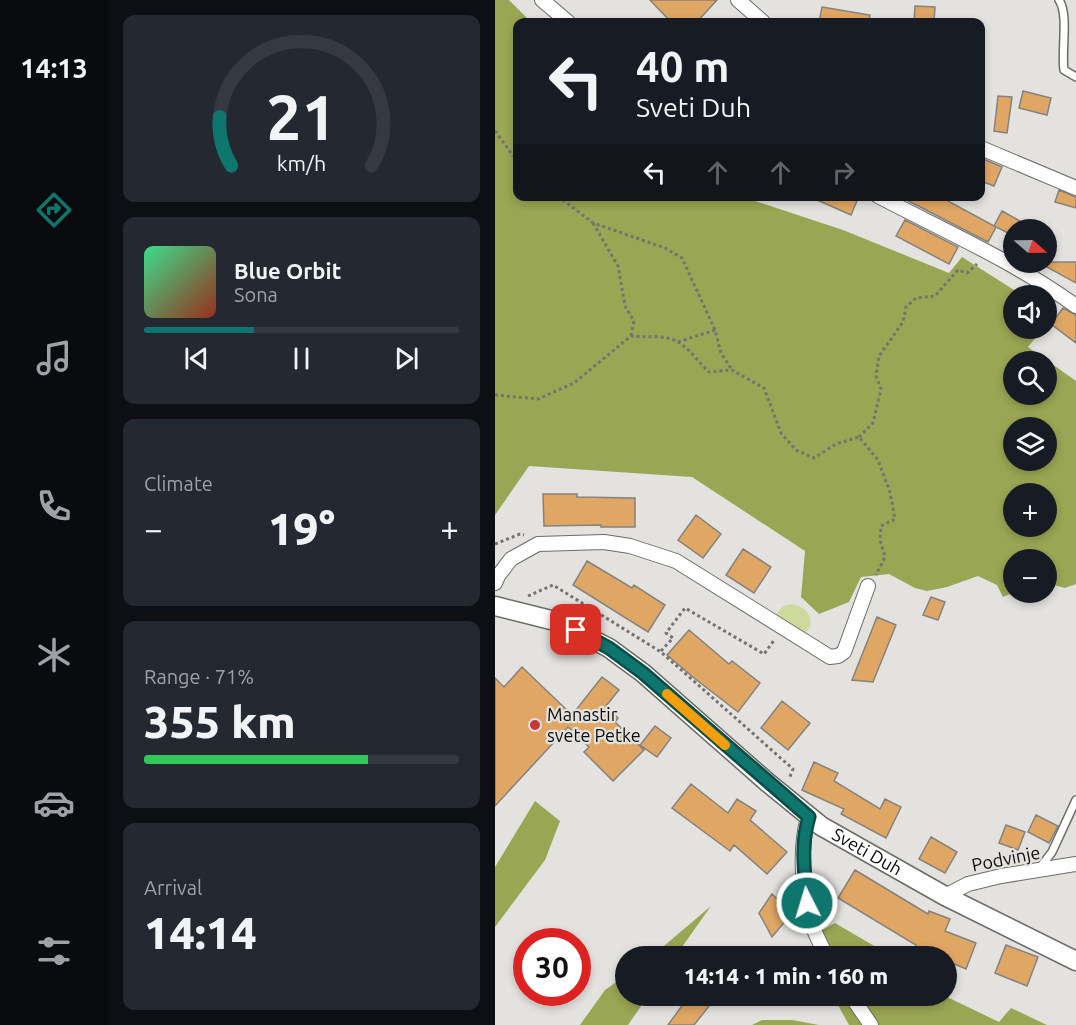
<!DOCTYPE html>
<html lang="en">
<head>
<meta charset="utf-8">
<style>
	:root { --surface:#171b24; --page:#242831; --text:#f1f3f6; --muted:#9ea1a6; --line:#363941; --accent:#0f766e }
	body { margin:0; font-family:Ubuntu,sans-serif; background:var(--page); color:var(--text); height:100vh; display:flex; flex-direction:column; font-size:22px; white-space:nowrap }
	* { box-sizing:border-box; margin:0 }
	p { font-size:20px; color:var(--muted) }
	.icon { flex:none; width:33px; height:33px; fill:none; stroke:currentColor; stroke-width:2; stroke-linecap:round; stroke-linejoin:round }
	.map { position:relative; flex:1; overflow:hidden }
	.drawer { display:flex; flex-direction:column; gap:15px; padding:15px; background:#0d0f14; width:387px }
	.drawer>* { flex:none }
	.guide { position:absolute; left:18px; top:18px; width:472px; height:183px; border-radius:12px; box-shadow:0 3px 9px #0003; background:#171b24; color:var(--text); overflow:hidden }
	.needle { width:39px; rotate:110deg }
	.tools { position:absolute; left:508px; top:219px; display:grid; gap:12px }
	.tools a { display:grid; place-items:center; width:54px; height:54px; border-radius:50%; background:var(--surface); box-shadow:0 3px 9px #0003; font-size:30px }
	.speed { position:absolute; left:18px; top:928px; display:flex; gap:12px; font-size:30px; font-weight:700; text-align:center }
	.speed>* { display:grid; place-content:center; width:78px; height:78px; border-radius:50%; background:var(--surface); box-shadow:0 3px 9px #0003; line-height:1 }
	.speed .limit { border:9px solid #d22; background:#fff; color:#111 }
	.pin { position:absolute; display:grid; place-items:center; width:51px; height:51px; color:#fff; margin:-26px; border-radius:12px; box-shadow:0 3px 9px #0006 }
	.me { position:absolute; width:66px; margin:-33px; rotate:355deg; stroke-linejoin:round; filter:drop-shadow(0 0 4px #0008) }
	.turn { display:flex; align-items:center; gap:21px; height:126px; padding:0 24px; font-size:27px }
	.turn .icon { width:78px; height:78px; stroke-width:2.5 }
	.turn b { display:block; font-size:42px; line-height:51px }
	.lanes { display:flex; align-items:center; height:57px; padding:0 24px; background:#0003; justify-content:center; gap:30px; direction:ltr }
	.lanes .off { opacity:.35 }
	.big { font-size:45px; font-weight:800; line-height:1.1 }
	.drawer .tile { flex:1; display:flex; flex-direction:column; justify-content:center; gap:9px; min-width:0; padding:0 21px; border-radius:12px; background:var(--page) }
	.drawer .dial { align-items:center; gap:0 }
	.dial svg { height:156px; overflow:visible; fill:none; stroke:var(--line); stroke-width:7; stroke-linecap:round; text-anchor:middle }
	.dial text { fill:var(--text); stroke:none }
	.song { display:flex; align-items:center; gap:18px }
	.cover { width:72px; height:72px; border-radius:9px; background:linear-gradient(135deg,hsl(150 70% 55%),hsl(10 70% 35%)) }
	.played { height:6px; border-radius:3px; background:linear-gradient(90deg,var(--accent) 35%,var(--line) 35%) }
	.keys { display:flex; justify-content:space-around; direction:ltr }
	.heat { display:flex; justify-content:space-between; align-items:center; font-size:33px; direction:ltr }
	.charge { height:9px; border-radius:4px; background:linear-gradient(90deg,#34c759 71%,var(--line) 0) }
	.trip { position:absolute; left:120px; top:946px; width:342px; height:60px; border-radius:30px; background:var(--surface); box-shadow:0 3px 9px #0003; font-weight:800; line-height:60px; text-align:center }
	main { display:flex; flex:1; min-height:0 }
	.tabs { display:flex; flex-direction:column; width:108px; justify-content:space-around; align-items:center; background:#090b0e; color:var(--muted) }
	.tabs .icon { width:42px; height:42px }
	.tabs .selected { color:var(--accent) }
	.tabs b { font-size:27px; color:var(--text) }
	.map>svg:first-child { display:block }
	.green { fill:#ceda9c }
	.forest { fill:#99a653; fill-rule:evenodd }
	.building { fill:#e0a764; stroke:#84827f; stroke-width:1.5 }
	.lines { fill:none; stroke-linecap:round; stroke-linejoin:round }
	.service-casing { stroke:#6c6b68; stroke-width:10 }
	.minor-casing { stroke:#6c6b68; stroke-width:16 }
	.secondary-casing { stroke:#6c6b68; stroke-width:21 }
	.path { stroke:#747371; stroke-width:3; stroke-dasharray:3 3; stroke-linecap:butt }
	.service { stroke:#fff; stroke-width:7 }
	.minor { stroke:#fff; stroke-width:14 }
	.secondary { stroke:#fff; stroke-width:18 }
	.route-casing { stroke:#0a4d48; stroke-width:15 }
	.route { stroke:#0f766e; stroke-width:10 }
	.slow { stroke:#f59e0b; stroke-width:10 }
	.poi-dot { fill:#c7383d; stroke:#e3e2df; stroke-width:2 }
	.labels { text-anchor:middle; stroke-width:4.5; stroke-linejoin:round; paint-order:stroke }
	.poi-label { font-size:18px; fill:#0d0c0b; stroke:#e3e2df; text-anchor:start }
	.street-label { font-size:18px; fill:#0d0c0b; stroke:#e3e2df }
</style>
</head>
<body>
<main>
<nav class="tabs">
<b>14:13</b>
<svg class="icon selected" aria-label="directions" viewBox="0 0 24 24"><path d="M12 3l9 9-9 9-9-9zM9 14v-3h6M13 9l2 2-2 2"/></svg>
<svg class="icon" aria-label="music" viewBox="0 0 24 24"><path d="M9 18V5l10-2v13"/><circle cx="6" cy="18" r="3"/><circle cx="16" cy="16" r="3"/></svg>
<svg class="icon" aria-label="phone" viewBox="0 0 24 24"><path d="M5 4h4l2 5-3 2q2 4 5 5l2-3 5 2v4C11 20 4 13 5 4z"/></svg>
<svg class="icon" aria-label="climate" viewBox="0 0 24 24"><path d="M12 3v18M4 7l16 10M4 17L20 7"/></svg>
<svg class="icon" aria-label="car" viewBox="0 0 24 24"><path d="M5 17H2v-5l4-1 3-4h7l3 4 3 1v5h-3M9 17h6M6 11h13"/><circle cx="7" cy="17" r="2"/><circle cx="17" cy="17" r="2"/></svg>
<svg class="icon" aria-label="filters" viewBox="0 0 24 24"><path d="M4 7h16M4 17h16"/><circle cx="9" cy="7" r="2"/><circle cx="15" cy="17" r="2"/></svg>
</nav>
<section class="drawer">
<div class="tile dial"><svg viewBox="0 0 100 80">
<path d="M14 69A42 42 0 1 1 86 69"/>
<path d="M14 69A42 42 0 0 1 8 44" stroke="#0f766e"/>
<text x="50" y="56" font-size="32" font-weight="700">21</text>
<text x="50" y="72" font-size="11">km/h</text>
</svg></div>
<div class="tile">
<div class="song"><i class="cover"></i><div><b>Blue Orbit</b><p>Sona</p></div></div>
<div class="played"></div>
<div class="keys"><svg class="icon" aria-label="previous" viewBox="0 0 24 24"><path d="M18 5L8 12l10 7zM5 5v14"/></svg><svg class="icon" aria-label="pause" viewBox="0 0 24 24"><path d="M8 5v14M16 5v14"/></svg><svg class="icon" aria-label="next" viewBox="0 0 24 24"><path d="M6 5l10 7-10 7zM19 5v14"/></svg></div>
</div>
<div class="tile"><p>Climate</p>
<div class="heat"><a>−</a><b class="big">19°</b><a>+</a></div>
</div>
<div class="tile"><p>Range · 71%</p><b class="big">355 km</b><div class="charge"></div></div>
<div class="tile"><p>Arrival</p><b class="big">14:14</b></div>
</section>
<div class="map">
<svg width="581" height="1025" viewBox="0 0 581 1025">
	<rect width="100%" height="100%" fill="#e3e2df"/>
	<path class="green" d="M297 604C310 607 317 614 315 627L310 634 281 615 288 606Z"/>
	<path class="forest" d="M0 0H14L36 22H22V196L248 197 348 230 454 273 467 257 527 295 519 296V328L548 329 533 347 581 381V584L570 588 552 583V560H519V592L508 597 502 585 483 576 452 587 432 591 420 588 394 574 366 577 354 602 324 614 306 597 310 551 197 477 34 466 0 515ZM519 362H552V394H519ZM519 428H552V460H519ZM519 494H552V526H519Z
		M40 801 65 821 50 860 0 927V867Z
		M216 906 180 957H156Z
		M340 923 398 957H325L318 935Z
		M130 976V996H153L133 1025H85L110 990Z
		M338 996H450L504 1022 516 1008 552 1025H354Z
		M267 1020H297L324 1025H257Z"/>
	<path class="building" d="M155 0H222L202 22H176Z
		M420 6 440 7 439 22H419Z
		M327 7 375 15 374 22H324Z
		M528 91 556 98 552 115 524 108Z
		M503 96 517 97 512 133 499 131Z
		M486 158 507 167 499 186 486 181Z
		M564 190 581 197V208L560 202Z
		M313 196H364L356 215Z
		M404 196H444L501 227 493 242Z
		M507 211 541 230H519V236L499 226Z
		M410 220 463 247 454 264 401 236Z
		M543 262H581V283Z
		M568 308 581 315V343L556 324Z
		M48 494H82V497L140 498V527H106V525L49 526Z
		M201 515 226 534 208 558 183 540Z
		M248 549 276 567 259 593 231 575Z
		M92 561 137 588 139 585 170 605 153 632 78 585Z
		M436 597 450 602 443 620 428 615Z
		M382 617 401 625 378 682 357 680Z
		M194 630 234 664 237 661 265 683 243 712 199 678 172 655Z
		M27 667 77 715 107 677 124 690 111 706 123 718 120 722 149 750 118 781 89 752 94 747 73 727 0 806V678L9 687Z
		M287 701 315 723 293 750 266 728Z
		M160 726 176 738 162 757 145 745Z
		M319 762 343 773 339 781 385 809 390 799 406 807 391 838 346 814 349 809 307 790Z
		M196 784 233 813 242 799 261 811 255 820 292 852 272 874 239 845 235 851 177 808Z
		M541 815 563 826 554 843 533 832Z
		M511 825 530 832 523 850 504 843Z
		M436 837 462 852 450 873 424 859Z
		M360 870 433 914 434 911 455 919 450 931 481 943 471 969 452 961V957H442L420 948 421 945 343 898Z
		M277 894 297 913 277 937 264 913Z
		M511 945 543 957 532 986 500 973Z
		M194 996H222L199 1025H173Z"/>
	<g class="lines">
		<g class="service-casing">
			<path id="service" d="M564 0C574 15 566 51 569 70L581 77
				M544 869 557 852 581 800"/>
		</g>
		<g class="minor-casing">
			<path id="minor" d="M47 0 73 22
				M243 0 268 22
				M486 148 581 188
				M383 196C450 231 520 262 581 306
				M0 583 3 576 16 559 43 544 109 542 135 546 181 561 335 657 343 656 349 652 373 586
				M313 817C304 851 307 894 318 927 322 938 327 947 332 957
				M450 896 473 884 506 876 581 864
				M356 996 376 1025"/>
		</g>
		<g class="secondary-casing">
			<g id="secondary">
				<path id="s1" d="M0 606 64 622 114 648 148 673 272 782 326 826 450 896 581 961"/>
			</g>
		</g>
		<path class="path" d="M0 131 22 161
			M63 196 98 223 170 248 187 258 220 330 226 353 237 370
			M98 223 123 266 130 306 139 321 136 336
			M183 342 220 330
			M0 395 43 399 79 383 136 336C151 338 169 334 183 342 193 347 205 364 214 372L237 370 269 388 286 433 301 450 319 458 341 444 364 437 383 460 395 492 400 519 386 526 385 540 390 557 381 575
			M364 437 378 423 386 389 381 376 384 356 408 322 411 307 421 298 440 296 463 270 472 273 482 264
			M0 544 25 534 29 535
			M33 596 58 585 166 652 298 769 294 779
			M166 651 178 638 171 633 190 608 269 654 280 639"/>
		<use href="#service" class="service"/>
		<use href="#minor" class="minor"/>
		<use href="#secondary" class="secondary"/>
	</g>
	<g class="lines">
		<g class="route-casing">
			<path id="route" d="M81 630 114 648 148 673 314 817C305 846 310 874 312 903"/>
		</g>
		<use href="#route" class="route"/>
		<path class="slow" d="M172 694 230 745"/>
	</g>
	<circle class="poi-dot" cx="40" cy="725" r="6"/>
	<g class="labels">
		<g class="poi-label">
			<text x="52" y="721">Manastir<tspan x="52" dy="21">svete Petke</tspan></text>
		</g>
		<g class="street-label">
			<text dy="6" stroke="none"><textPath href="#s1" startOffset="452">Sveti Duh</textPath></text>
			<text transform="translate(511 859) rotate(-11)" y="6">Podvinje</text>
		</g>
	</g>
</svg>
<div class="tools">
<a><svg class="needle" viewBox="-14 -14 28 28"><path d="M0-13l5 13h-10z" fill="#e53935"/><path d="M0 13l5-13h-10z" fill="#9ea1a6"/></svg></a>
<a><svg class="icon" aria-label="sound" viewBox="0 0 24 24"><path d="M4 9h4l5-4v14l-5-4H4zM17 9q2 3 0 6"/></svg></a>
<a><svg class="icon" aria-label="search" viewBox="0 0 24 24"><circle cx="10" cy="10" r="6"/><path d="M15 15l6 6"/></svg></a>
<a><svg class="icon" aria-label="layers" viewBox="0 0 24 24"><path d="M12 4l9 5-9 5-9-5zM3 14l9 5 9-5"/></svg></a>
<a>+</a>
<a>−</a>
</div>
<div class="speed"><div class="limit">30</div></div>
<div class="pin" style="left:81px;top:630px;background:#d93025"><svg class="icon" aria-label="arrive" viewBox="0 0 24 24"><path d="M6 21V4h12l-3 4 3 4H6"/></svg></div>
<svg class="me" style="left:312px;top:903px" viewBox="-20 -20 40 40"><circle r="17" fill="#0f766e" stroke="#fff" stroke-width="3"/><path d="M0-11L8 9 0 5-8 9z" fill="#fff"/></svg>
<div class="trip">14:14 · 1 min · 160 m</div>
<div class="guide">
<div class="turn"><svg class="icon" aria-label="left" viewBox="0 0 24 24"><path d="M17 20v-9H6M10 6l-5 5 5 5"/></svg><div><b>40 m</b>Sveti Duh</div></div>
<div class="lanes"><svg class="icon" aria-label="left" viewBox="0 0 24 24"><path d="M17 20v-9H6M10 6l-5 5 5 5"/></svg><svg class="icon off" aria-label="ahead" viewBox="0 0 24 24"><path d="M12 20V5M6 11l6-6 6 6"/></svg><svg class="icon off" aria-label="ahead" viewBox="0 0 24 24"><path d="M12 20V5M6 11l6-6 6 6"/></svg><svg class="icon off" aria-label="right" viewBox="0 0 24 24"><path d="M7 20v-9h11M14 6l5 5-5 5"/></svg></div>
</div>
</div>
</main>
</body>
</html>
